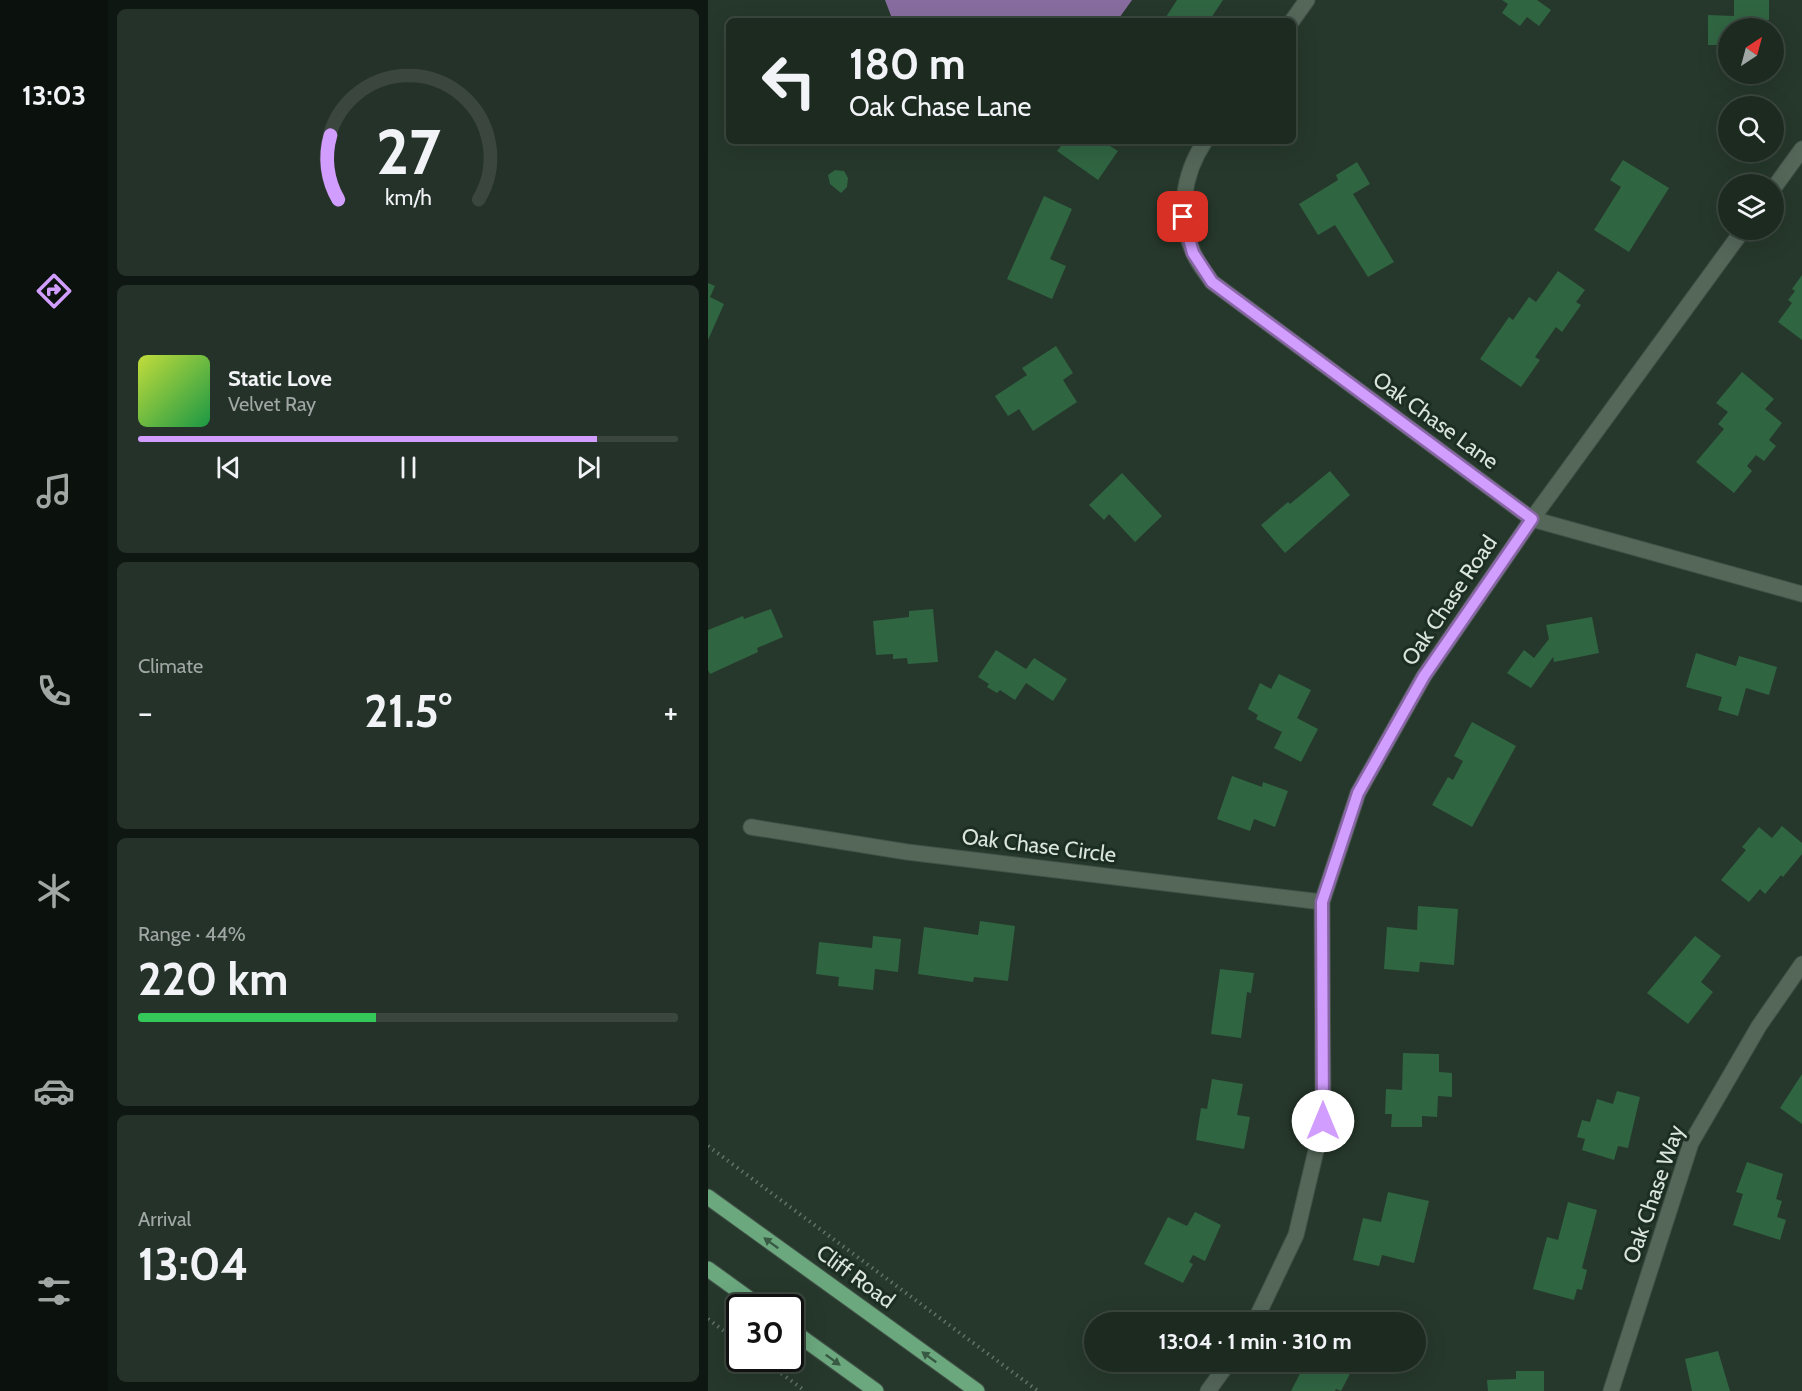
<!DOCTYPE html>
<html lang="en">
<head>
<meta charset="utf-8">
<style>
	:root { --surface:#1c2a20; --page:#253229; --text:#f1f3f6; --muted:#a0a7a5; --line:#3a463e; --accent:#d19dfe }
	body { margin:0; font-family:Cabin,sans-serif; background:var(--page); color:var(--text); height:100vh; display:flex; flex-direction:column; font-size:22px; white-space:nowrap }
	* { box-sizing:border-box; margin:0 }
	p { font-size:20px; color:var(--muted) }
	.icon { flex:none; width:33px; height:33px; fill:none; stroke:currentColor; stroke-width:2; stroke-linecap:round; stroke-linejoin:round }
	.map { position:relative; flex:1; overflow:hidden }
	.panel { display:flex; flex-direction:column; gap:9px; padding:9px; background:#0f1712; width:600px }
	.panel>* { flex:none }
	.banner { position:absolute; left:18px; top:18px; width:570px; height:126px; border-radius:9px; box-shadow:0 6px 24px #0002,0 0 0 2px var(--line); background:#1c2a20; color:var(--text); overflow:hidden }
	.needle { width:39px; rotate:36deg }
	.buttons { position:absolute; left:1010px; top:18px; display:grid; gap:12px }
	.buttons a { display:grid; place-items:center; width:66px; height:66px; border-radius:50%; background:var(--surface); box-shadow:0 6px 24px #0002,0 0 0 2px var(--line); font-size:30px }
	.speed { position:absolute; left:18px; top:1294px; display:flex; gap:12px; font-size:30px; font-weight:700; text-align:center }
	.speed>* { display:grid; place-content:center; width:78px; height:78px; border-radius:50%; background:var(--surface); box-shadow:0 6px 24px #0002,0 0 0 2px var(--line); line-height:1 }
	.speed .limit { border:3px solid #111; border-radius:9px; background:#fff; color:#111 }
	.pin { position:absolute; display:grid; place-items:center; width:51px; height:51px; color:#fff; margin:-26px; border-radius:12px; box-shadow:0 3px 9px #0006 }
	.me { position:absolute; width:66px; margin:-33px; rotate:0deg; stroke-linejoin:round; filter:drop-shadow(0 0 4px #0008) }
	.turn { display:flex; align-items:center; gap:21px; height:126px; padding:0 24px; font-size:27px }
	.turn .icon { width:78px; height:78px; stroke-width:2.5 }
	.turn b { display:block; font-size:42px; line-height:51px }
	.big { font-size:45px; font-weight:800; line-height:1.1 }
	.panel .card { flex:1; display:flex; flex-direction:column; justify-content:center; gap:9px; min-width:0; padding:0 21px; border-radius:9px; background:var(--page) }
	.panel .dial { align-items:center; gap:0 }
	.dial svg { height:156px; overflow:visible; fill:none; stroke:var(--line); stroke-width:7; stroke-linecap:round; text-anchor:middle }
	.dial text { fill:var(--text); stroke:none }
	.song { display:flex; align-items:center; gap:18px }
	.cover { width:72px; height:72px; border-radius:9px; background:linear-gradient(135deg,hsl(70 70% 55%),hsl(140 70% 35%)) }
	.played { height:6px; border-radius:3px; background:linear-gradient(90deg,var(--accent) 85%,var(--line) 85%) }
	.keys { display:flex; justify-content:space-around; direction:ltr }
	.heat { display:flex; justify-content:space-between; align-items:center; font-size:33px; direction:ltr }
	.charge { height:9px; border-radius:4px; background:linear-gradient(90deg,#34c759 44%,var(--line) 0) }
	.trip { position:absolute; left:376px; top:1312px; width:342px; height:60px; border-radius:30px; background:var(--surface); box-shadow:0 6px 24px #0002,0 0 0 2px var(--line); font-weight:800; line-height:60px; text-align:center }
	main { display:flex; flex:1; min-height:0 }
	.tabs { display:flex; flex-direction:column; width:108px; justify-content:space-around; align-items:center; background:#0b110d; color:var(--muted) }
	.tabs .icon { width:42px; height:42px }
	.tabs .selected { color:var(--accent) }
	.tabs b { font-size:27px; color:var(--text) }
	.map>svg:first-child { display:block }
	.water { fill:#876d9f }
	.building { fill:#306542 }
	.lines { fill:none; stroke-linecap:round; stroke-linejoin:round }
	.minor-casing { stroke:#435248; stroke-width:17 }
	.major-casing { stroke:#435248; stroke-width:17 }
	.path { stroke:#627267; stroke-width:4; stroke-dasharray:1.5 4.5; stroke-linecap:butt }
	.minor { stroke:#546759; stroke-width:15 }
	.major { stroke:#6ba87e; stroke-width:15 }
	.oneway { fill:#385942 }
	.route-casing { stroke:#8866a5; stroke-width:15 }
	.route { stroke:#d19dfe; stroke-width:10 }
	.labels { text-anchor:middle; stroke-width:6; stroke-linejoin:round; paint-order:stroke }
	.street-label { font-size:22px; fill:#dae5dd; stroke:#1c2e21 }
</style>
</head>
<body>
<main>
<nav class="tabs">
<b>13:03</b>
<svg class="icon selected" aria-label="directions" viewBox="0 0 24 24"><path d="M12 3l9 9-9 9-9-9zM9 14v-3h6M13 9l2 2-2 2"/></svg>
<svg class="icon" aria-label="music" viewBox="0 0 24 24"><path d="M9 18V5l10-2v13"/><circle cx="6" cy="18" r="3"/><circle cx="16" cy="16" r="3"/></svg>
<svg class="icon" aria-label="phone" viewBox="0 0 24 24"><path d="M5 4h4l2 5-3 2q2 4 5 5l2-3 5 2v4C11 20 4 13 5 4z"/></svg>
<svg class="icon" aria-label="climate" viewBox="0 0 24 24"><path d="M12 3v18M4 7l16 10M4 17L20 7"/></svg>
<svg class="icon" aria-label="car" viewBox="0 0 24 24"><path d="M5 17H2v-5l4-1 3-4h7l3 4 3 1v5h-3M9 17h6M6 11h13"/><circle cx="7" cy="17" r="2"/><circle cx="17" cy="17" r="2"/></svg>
<svg class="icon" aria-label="filters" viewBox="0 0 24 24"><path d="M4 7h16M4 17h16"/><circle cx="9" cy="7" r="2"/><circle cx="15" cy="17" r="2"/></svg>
</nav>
<section class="panel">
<div class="card dial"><svg viewBox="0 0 100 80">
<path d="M14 69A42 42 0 1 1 86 69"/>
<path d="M14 69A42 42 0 0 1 10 36" stroke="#d19dfe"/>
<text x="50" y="56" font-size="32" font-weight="700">27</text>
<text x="50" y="72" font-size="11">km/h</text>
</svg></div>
<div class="card">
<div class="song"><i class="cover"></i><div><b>Static Love</b><p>Velvet Ray</p></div></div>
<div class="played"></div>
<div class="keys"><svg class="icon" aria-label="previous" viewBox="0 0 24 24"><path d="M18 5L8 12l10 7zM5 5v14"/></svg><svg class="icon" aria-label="pause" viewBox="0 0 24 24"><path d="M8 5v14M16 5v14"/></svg><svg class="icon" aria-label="next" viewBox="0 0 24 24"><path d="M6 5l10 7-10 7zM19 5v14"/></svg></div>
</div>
<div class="card"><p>Climate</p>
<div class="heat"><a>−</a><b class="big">21.5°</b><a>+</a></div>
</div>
<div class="card"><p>Range · 44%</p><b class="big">220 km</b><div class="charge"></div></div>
<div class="card"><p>Arrival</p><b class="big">13:04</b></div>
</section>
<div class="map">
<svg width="1094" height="1391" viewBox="0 0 1094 1391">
	<rect width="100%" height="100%" fill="#26382b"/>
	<path class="water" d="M177 0H424L409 21H185Z"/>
	<path class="building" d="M469 0H515L501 21H457L456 20Z
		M794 0H829L843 10 831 26 819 17 812 26 794 13 800 4Z
		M1026 0H1061V20H1056V28H1020V45H1000V15L1026 16Z
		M357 141H405L402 146 410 151 390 180 349 151Z
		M915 160 961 188 921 252 886 230 913 187 902 180Z
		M649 162 662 184 645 194 686 262 660 277 627 225 610 235 591 204 630 180 628 175Z
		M127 170 136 171 140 178 139 187 133 193 122 184 120 175Z
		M336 196 364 209 342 259 358 266 344 299 299 279Z
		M850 271 877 290 868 302 873 305 854 332 848 327 827 357 832 360 813 387 772 359 801 317 805 320 821 297 828 302Z
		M1094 275V340L1070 322 1084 303 1080 300 1087 291 1084 289Z
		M0 283 7 286 2 297 16 304 0 340Z
		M348 346 365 373 355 380 369 402 325 431 311 409 300 416 287 396 319 375 314 368Z
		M1034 372 1066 399 1057 409 1074 423 1061 440 1068 446 1056 461 1048 455 1039 466 1044 471 1026 493 988 462 1016 429 1010 424 1020 412 1008 403Z
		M622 471 642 495 577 553 553 525 580 502 582 504Z
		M414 473 454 516 427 542 401 514 396 520 381 505Z
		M63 609 75 637 49 648 50 652 2 674 0 670V630L35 616 36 619Z
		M225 609 230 662 200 664 199 658 185 659V654L168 655 165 621 201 617V611Z
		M884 617 891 653 846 662 845 657 823 688 799 673 816 650 826 658 841 639 838 625Z
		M288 650 318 669 326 658 359 679 345 701 318 683 307 700 292 690 289 693 279 687 281 684 270 677Z
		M988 653 1028 666 1031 656 1069 667 1061 695 1038 688 1030 716 1010 710 1014 697 978 687Z
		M571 674 603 690 589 718 610 729 593 762 566 748 574 732 548 719 550 715 540 709 552 683 563 689Z
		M764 722 808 746 764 827 724 805 740 777 745 780 755 761 746 756Z
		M524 776 554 787 555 782 580 791 567 827 546 819 542 831 509 819Z
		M1074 826 1094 843V854L1075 877 1073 875 1057 894 1052 889 1041 902 1013 880 1038 850 1034 847 1051 827 1064 838Z
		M710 906 750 909 746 965 712 962 711 972 676 969 679 927 709 930Z
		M272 921 307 926 300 981 266 977 265 982 210 974 216 927 270 935Z
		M165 936 193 939 190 972 167 969 165 990 130 986 131 977 108 974 111 942 164 948Z
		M987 936 1013 956 993 982 1005 992 980 1024 939 993Z
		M512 969 546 973 543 993 539 992 533 1038 503 1034Z
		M695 1053 731 1054V1072L744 1073V1097L730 1096 729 1117 714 1116V1127H683L684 1114H677L678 1089 694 1090Z
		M1094 1074V1124L1072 1108Z
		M504 1079 535 1084 529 1115 542 1117 536 1149 488 1140 493 1108 499 1109Z
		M909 1091 932 1097 920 1148 910 1146 906 1160 874 1150 877 1139 869 1137 874 1120 882 1122 889 1099 905 1104Z
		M1039 1162 1075 1174 1068 1199 1074 1201 1069 1217 1078 1220 1072 1240 1025 1225 1035 1194 1028 1192Z
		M680 1192 721 1201 706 1263 674 1255 671 1266 645 1260 655 1218 673 1222Z
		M860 1202 889 1210 874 1268 879 1270 874 1290 869 1289 866 1300 825 1289 839 1237 850 1240Z
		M487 1212 513 1225 497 1261 485 1255 481 1262 485 1264 475 1283 436 1264 460 1217 479 1226Z
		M1010 1351 1022 1391H984L977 1359Z
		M598 1362H648L633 1391 628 1389 627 1391H583Z
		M808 1371H836V1391H780L779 1380 808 1379Z"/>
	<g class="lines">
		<g class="minor-casing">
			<path id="minor" d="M584 21 599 0
				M497 141C475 174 468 218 486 254 490 264 498 273 504 282L824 519 1094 594
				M1065 189 1094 149
				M43 827 199 852 614 902
				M546 1323 588 1235 615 1121 614 902 650 793 716 676 824 519 1035 230
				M500 1391 521 1362
				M903 1391 983 1143 1051 1026 1094 964"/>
		</g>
		<g class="major-casing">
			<path id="major" d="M0 1197 269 1391
				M0 1269 54 1308
				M82 1329 168 1391"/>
		</g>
		<path class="path" d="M0 1146 330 1391
			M0 1319 32 1343
			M54 1359 97 1391"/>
		<use href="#minor" class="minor"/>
		<use href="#major" class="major"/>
	</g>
	<defs><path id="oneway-solid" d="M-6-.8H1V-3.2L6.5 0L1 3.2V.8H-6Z" transform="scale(1.5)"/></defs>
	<g class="oneway">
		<use href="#oneway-solid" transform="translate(63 1243) rotate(-144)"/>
		<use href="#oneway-solid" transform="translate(221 1357) rotate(-144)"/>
		<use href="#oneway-solid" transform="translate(125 1360) rotate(36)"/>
	</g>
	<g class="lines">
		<g class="route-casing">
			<path id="route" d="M475 217 485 253 504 282 824 519 716 676 650 793 614 902 615 1121"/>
		</g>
		<use href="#route" class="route"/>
	</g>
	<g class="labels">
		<g class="street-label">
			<text transform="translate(728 420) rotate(36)" y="8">Oak Chase Lane</text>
			<text transform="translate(741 600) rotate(-56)" y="8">Oak Chase Road</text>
			<text transform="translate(331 845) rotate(7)" y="8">Oak Chase Circle</text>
			<text transform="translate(945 1194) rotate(-71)" y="8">Oak Chase Way</text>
			<text transform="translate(148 1276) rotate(36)" y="8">Cliff Road</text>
		</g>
	</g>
</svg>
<div class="buttons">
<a><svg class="needle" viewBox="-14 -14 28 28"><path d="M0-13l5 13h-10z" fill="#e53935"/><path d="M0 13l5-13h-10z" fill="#a0a7a5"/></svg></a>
<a><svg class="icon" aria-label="search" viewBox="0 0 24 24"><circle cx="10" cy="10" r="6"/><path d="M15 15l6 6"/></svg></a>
<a><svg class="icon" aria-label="layers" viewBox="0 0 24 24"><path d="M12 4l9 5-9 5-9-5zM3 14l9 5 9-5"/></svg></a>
</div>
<div class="speed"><div class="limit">30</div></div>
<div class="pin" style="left:475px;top:217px;background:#d93025"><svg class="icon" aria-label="arrive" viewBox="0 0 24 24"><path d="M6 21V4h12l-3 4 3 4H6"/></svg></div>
<svg class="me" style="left:615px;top:1121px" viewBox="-20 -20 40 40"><circle r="19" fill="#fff"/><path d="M0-13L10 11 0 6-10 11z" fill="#d19dfe"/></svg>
<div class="trip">13:04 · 1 min · 310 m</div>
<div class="banner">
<div class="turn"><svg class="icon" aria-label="left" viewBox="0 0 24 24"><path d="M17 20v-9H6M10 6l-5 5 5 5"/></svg><div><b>180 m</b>Oak Chase Lane</div></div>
</div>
</div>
</main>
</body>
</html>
